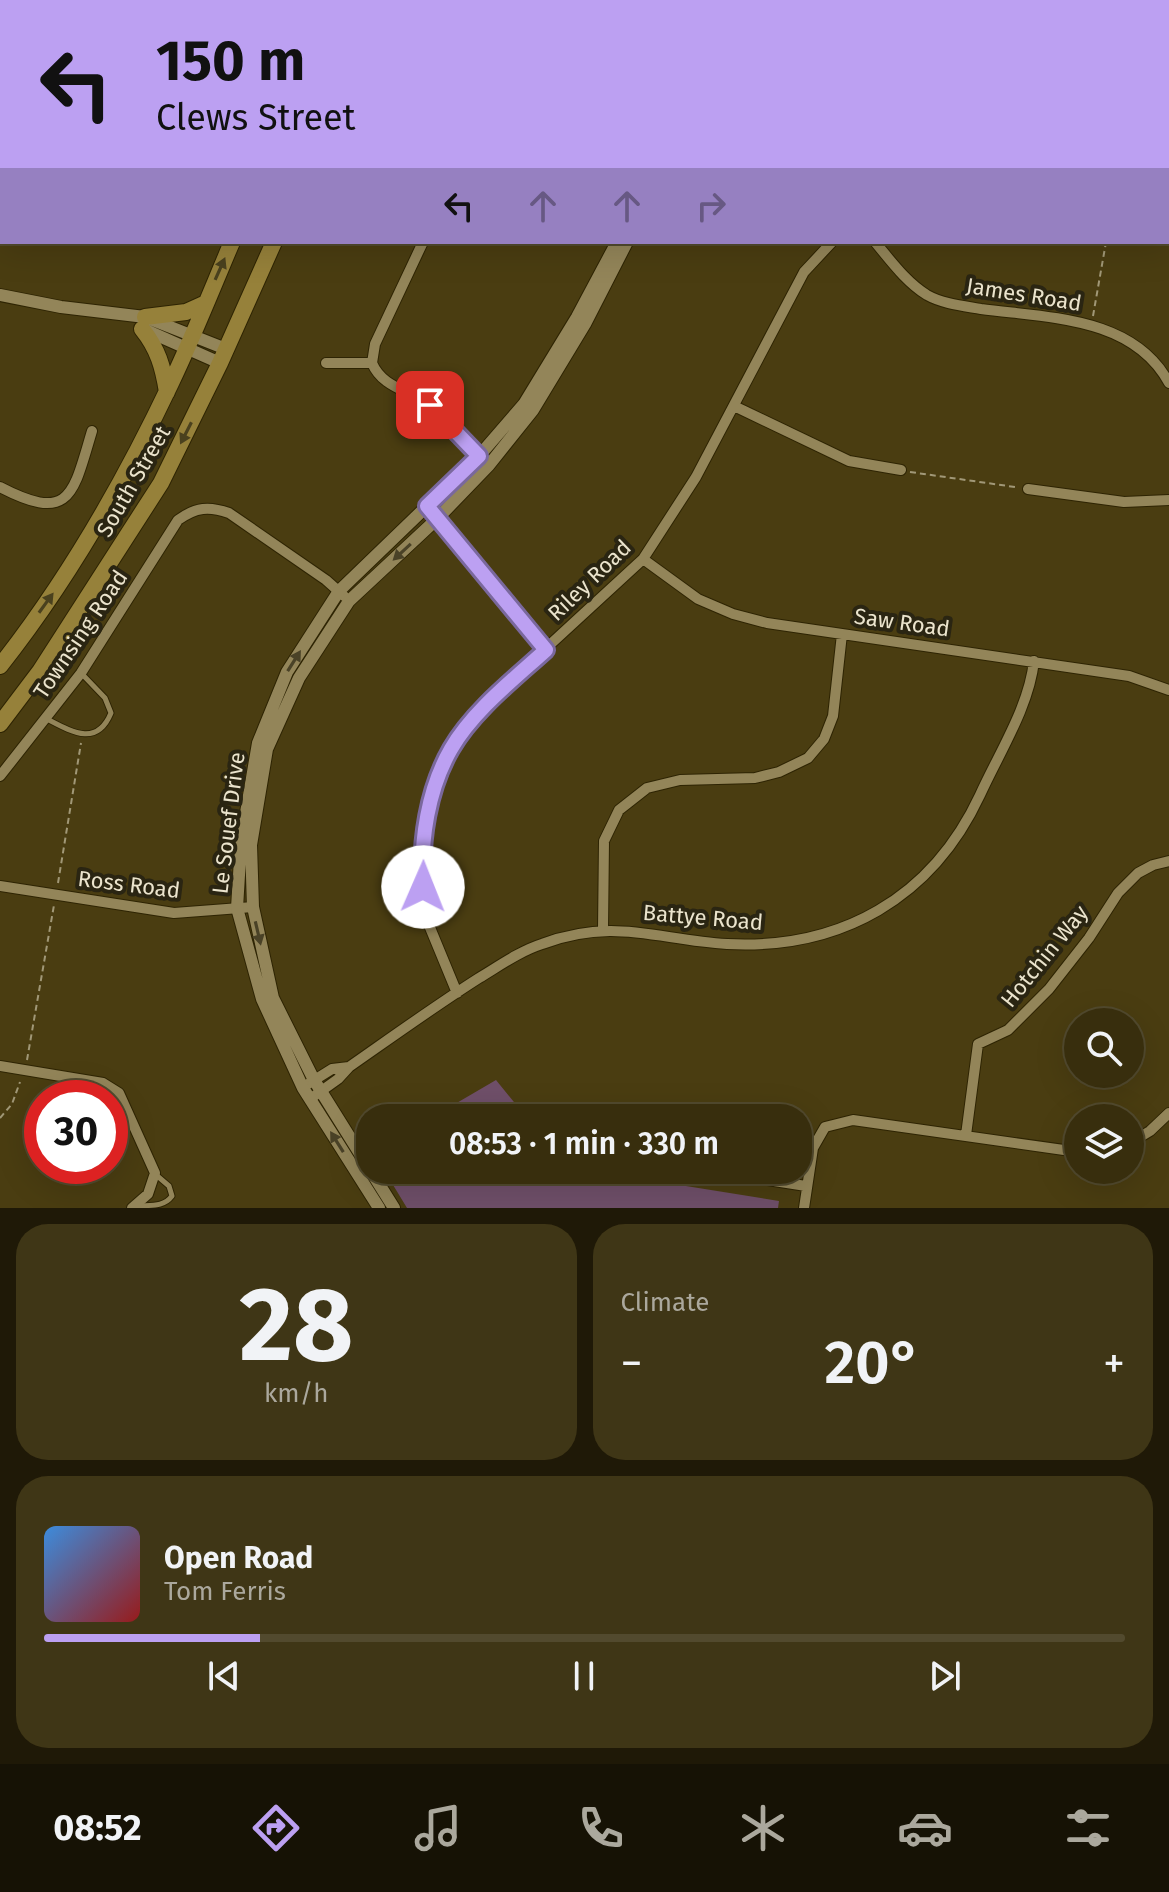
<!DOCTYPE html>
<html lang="en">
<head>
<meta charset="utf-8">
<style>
	:root { --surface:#382e0d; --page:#3f3616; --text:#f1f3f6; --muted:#aba89d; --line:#524a2e; --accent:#bca0f2 }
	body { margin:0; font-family:"Fira Sans",sans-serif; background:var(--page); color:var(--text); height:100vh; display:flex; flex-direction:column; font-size:30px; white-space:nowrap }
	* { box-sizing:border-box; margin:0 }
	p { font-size:26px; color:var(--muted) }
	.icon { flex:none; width:44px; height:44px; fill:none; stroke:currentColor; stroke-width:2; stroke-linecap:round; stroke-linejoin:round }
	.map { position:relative; height:1208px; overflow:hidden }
	.details { display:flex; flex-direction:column; gap:16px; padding:16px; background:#1f1907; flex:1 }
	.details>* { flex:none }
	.top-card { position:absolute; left:0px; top:0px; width:1170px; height:244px; box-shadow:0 8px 32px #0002,0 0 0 2px var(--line); background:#bca0f2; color:#111; overflow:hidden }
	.tools { position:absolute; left:1064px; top:1008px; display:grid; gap:16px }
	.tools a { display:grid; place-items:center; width:80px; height:80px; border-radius:50%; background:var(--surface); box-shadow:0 8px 32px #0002,0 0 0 2px var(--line); font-size:40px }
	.speed { position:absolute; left:24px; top:1080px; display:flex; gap:16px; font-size:40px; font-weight:700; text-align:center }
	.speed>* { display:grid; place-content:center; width:104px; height:104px; border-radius:50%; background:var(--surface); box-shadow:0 8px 32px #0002,0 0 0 2px var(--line); line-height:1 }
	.speed .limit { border:12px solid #d22; background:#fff; color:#111 }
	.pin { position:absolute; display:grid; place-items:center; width:68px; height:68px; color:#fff; margin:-34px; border-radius:16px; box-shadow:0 4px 12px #0006 }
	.me { position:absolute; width:88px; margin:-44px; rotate:1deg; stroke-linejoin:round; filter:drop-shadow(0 0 6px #0008) }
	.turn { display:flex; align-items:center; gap:28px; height:168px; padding:0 24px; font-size:36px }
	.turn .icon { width:104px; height:104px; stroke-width:2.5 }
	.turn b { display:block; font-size:56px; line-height:68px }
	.lanes { display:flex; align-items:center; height:76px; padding:0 24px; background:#0003; justify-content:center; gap:40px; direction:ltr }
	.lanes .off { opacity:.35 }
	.big { font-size:60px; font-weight:600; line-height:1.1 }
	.details .card { flex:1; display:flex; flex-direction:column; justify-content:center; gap:12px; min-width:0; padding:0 28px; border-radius:32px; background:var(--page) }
	.details .dial { align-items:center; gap:0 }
	.dial b { font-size:104px; line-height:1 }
	.song { display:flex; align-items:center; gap:24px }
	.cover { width:96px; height:96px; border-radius:12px; background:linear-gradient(135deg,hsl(210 70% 55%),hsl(0 70% 35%)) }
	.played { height:8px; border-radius:4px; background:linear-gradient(90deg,var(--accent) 20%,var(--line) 20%) }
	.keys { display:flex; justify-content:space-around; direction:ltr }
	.heat { display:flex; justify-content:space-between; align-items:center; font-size:44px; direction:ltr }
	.details .tiles { flex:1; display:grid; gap:16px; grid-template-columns:1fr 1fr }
	.card:last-child { grid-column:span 2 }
	.trip { position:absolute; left:356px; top:1104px; width:456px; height:80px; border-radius:32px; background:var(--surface); box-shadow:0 8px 32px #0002,0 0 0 2px var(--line); font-weight:600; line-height:80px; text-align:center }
	.tabs { display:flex; height:128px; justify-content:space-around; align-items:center; background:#161205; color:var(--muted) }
	.tabs .icon { width:56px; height:56px }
	.tabs .active { color:var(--accent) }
	.tabs b { font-size:36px; color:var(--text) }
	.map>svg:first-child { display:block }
	.green { fill:#6f4f69 }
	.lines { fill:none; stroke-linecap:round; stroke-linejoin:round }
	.service-casing { stroke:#2e2403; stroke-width:7 }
	.minor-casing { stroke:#2e2403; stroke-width:12 }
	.tertiary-casing { stroke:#2e2403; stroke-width:14 }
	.trunk-casing { stroke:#2e2403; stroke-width:18 }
	.path { stroke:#a19877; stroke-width:2; stroke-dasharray:6 4; stroke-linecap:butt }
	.service { stroke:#938559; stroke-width:5 }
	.minor { stroke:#938559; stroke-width:10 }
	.tertiary { stroke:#938559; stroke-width:12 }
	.trunk { stroke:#96813a; stroke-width:16 }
	.oneway { fill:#4a411e }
	.oneway2 { fill:#4a4227 }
	.route-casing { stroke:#7a689d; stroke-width:20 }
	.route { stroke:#bca0f2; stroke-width:14 }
	.labels { text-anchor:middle; stroke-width:8; stroke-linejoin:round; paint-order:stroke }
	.street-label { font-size:22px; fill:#ebe4cd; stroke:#2a2512 }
</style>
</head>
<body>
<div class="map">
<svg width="1169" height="1208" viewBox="0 0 1169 1208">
	<rect width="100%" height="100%" fill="#4a3d11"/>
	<path class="green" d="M496 1080 527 1118H431Z
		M384 1170H602L611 1174 779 1201 778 1208H407Z"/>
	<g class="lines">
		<g class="service-casing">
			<path id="service" d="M47 719C72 732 97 747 111 713L105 698 82 674
				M138 1206C151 1205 164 1207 172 1196L169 1186 155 1174"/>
		</g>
		<g class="minor-casing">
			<path id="minor" d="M159 0 172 2
				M793 0 794 2
				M803 0 805 2
				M571 2 573 0
				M0 139 2 140
				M1168 163H1169
				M875 242C891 261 906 282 927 295 943 304 964 306 981 309 1047 318 1133 316 1169 383
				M326 363H372C383 389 411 390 431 407 450 422 467 443 484 461
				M372 363 375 344 423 242
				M734 406 849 461 901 470
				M0 487C71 524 73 494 92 431
				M1028 489 1124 502 1169 500
				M427 506 546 650
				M643 559 698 599 733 614 767 623 1129 676 1169 690
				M0 776 81 673 178 520C196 507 209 506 229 513L326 580 344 596
				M0 886 174 913 253 907
				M603 929 604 841 619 810 647 788 680 780 755 778 779 772 808 758 824 739 833 716 842 634
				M457 993 424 913 421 861 433 790 452 747 492 698 643 559 696 477 804 272 832 242
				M0 1066 103 1083 119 1093 155 1173 148 1194 132 1208
				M308 1084 332 1069 349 1067
				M310 1099 338 1079 349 1067C392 1037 435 1006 479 978 499 966 520 951 542 944 615 917 657 940 727 944 841 950 932 898 980 795 999 753 1029 707 1034 661
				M966 1135 978 1044 1008 1030 1049 989 1089 938 1118 893 1138 873 1153 865 1169 861
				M1130 1143 1150 1131 1169 1113
				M701 1170 806 1186
				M804 1208 813 1148 825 1127 853 1120 1078 1152"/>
		</g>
		<g class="tertiary-casing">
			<path id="tertiary" d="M855 2 860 0
				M882 2 888 0
				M0 295 61 307 145 317 226 349
				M141 328 220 363
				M379 1208 303 1088 262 999 237 908 241 842 258 743 287 672 339 591 479 456 524 404 577 317 617 242
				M394 1208 314 1080 273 998 253 907 251 845 267 749 299 678 349 601 438 518 489 465 533 410 585 324 627 242"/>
		</g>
		<g class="trunk-casing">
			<path id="trunk" d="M335 2 336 0
				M379 2 380 0
				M145 317 186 312 206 303
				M142 329C158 349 163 367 167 392
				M0 666C68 580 124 482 171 383 193 337 212 289 232 242
				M0 724 40 671 161 483 220 363 274 242"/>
		</g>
		<path class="path" d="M1147 2V0
			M1093 316 1106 242
			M910 472 1015 487
			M58 883 81 743
			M27 1060 54 905
			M0 1118 12 1104 20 1082"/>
		<use href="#service" class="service"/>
		<use href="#minor" class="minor"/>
		<use href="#tertiary" class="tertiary"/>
		<use href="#trunk" class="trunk"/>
	</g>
	<defs><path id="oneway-solid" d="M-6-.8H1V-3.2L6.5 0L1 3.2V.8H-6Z" transform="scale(2)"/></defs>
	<g class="oneway">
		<use href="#oneway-solid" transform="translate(220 269) rotate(-66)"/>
		<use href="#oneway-solid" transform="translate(186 433) rotate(117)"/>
		<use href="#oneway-solid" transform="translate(46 603) rotate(-54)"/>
	</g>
	<g class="oneway2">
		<use href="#oneway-solid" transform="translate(402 552) rotate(137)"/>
		<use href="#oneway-solid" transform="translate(294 661) rotate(-58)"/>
		<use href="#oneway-solid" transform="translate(258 933) rotate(77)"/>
		<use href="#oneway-solid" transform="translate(337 1142) rotate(-122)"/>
	</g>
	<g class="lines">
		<g class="route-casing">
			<path id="route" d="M423 887C420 841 428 789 451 749 473 711 514 679 546 650L427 506 479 456 430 405"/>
		</g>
		<use href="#route" class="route"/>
	</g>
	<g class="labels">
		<g class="street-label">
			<text transform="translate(1024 294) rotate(9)" y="8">James Road</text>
			<text transform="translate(133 481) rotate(-60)" y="8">South Street</text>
			<text transform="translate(589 580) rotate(-44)" y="8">Riley Road</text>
			<text transform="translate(902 622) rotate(8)" y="8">Saw Road</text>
			<text transform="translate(80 634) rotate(-56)" y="8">Townsing Road</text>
			<text transform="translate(228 823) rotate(-83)" y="8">Le Souef Drive</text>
			<text transform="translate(129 884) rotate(7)" y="8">Ross Road</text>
			<text transform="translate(703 917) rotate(5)" y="8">Battye Road</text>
			<text transform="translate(1044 956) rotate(-51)" y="8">Hotchin Way</text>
		</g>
	</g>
</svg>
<div class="tools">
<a><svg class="icon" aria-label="search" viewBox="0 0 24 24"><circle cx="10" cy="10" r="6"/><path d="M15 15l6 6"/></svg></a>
<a><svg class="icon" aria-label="layers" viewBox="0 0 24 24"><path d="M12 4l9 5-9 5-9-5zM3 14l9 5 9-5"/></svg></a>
</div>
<div class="speed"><div class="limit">30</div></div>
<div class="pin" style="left:430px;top:405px;background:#d93025"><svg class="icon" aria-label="arrive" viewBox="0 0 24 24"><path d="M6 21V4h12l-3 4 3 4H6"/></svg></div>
<svg class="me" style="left:423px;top:887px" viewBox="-20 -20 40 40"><circle r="19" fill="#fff"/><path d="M0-13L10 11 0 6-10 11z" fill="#bca0f2"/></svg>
<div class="trip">08:53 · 1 min · 330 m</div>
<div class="top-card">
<div class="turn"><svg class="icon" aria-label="left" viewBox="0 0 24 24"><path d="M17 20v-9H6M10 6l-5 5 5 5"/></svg><div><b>150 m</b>Clews Street</div></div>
<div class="lanes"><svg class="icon" aria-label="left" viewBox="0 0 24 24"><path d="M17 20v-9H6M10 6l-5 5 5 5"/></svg><svg class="icon off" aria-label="ahead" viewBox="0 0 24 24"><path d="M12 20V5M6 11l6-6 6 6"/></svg><svg class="icon off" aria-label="ahead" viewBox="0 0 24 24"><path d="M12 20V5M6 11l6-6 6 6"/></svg><svg class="icon off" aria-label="right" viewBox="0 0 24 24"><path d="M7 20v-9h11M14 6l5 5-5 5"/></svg></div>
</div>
</div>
<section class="details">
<div class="tiles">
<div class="card dial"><b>28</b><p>km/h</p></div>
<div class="card"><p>Climate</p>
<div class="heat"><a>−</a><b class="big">20°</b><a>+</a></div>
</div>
<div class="card">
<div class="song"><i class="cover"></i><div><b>Open Road</b><p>Tom Ferris</p></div></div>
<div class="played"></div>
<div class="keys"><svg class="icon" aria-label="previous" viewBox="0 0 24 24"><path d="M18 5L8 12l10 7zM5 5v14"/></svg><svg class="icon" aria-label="pause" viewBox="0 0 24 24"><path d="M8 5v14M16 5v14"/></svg><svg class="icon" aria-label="next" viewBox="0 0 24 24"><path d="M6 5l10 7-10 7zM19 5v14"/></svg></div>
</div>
</div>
</section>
<nav class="tabs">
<b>08:52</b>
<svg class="icon active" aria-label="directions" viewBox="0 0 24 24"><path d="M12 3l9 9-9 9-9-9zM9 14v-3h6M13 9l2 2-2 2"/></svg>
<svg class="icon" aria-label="music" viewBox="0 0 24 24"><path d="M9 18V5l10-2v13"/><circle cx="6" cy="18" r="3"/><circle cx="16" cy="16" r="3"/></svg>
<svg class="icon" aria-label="phone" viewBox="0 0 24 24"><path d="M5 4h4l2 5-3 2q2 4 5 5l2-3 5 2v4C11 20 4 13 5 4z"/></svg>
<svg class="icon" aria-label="climate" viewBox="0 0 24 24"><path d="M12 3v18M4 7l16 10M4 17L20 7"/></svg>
<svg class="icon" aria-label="car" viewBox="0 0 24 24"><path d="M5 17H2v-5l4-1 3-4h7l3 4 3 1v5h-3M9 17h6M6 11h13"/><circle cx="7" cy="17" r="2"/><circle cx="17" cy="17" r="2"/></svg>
<svg class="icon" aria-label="filters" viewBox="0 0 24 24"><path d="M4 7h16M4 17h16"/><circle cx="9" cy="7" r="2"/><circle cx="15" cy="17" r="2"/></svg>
</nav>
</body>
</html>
